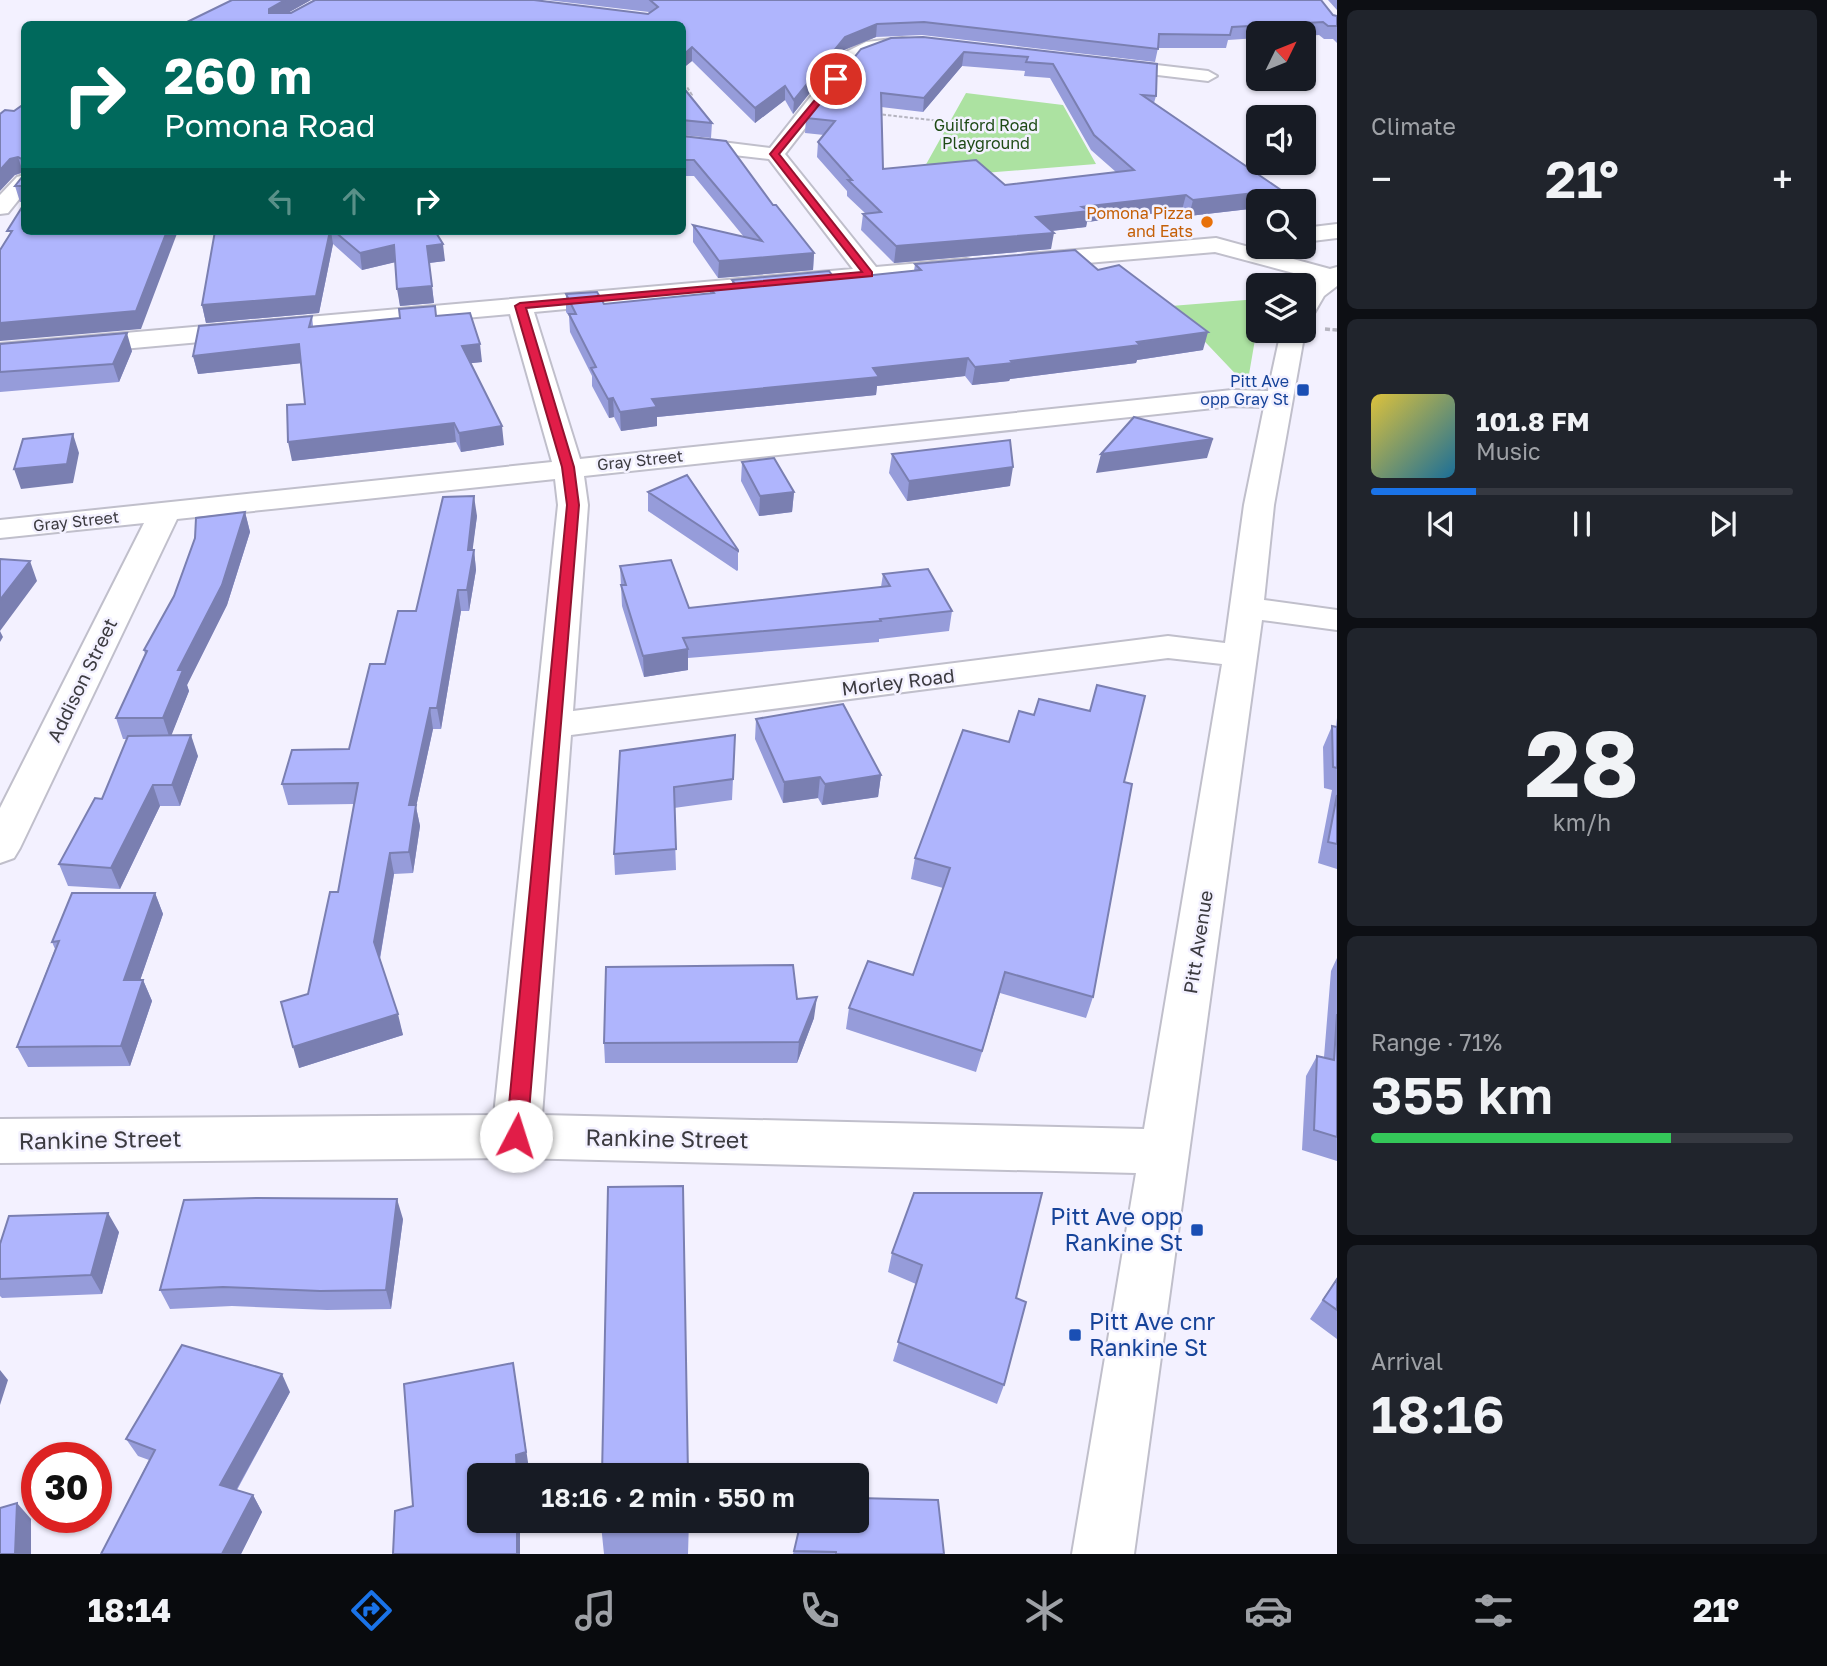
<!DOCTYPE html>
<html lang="en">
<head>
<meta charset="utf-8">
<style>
	:root { --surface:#171b24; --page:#20242c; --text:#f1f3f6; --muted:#9ea1a6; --line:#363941; --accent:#1a73e8 }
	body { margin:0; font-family:"Golos Text",sans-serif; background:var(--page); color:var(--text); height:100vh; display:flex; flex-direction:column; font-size:26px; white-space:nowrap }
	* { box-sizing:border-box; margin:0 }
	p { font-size:23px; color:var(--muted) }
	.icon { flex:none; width:38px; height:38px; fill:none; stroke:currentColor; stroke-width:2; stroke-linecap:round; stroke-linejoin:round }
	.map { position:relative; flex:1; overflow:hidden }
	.drawer { display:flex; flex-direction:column; gap:10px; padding:10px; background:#0d0f14; width:490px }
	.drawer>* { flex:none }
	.hud { position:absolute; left:21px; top:21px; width:665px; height:214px; border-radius:10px; box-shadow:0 2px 5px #0004; background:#00695c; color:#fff; overflow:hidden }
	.needle { width:46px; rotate:47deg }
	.buttons { position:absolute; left:1246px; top:21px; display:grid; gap:14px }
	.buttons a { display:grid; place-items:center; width:70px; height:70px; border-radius:10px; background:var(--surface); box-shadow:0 2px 5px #0004; font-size:35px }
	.speed { position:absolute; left:21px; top:1442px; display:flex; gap:14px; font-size:35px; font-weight:700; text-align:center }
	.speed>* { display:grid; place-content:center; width:91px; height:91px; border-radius:50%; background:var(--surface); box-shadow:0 2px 5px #0004; line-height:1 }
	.speed .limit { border:10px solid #d22; background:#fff; color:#111 }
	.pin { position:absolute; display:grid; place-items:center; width:60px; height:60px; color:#fff; margin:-30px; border:4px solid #fff; border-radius:50%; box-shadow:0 2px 7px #0007 }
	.me { position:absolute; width:77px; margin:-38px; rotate:5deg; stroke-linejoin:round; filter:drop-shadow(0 0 5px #0008) }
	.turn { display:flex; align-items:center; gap:24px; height:147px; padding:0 28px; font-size:32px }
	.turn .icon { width:91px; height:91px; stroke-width:2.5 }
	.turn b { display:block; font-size:49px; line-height:60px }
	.lanes { display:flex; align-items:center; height:66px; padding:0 28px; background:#0003; justify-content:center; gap:35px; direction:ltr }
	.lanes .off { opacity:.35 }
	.big { font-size:52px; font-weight:600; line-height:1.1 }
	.drawer .tile { flex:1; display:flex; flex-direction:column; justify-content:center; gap:10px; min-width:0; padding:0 24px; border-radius:10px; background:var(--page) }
	.drawer .dial { align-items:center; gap:0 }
	.dial b { font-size:91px; line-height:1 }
	.song { display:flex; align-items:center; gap:21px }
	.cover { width:84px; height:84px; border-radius:10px; background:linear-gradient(135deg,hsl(50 70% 55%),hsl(200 70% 35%)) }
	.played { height:7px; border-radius:4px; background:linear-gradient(90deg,var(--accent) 25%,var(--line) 25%) }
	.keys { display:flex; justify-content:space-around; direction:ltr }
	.heat { display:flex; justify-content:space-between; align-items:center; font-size:38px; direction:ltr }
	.charge { height:10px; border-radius:5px; background:linear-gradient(90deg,#34c759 71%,var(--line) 0) }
	.trip { position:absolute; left:467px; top:1463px; width:402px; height:70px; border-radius:10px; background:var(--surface); box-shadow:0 2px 5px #0004; font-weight:600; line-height:70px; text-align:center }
	.dock { display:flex; height:112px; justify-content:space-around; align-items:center; background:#090b0e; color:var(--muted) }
	.dock .icon { width:49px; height:49px }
	.dock .current { color:var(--accent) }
	.dock b { font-size:32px; color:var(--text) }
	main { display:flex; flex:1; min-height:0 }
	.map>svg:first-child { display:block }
	.green { fill:#ace2a1 }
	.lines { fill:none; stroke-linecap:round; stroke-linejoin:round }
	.minor-casing { stroke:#c0bfcb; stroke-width:4 }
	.path-far1 { stroke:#b5b4bf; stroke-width:2; stroke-dasharray:3.5 2; stroke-linecap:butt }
	.path { stroke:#b5b4bf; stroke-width:3.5; stroke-dasharray:5 2.5; stroke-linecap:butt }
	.minor { fill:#fff; fill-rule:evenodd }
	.wall { fill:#969cda; fill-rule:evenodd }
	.shaded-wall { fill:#7a7fb1 }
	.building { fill:#afb5fd; stroke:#7a7fb1; stroke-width:2; fill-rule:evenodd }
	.route { fill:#e11d48; stroke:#92132f; stroke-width:2 }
	.food-dot { fill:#e8710a; stroke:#f3f1ff; stroke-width:2.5 }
	.transit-dot { fill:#1a4fb4; stroke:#f3f1ff; stroke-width:2.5 }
	.labels { text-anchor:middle; stroke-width:5; stroke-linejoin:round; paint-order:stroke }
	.far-park-label { font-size:16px; fill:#1f4b16; stroke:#f3f1ff }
	.far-food-label { font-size:16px; fill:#c56008; stroke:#f3f1ff; text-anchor:end }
	.far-transit-label { font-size:16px; fill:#164399; stroke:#f3f1ff; text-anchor:end }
	.far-street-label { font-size:16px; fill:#3c3b40; stroke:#f3f1ff }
	.street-label { font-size:19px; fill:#3c3b40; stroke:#f3f1ff }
	.near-street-label { font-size:23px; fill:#3c3b40; stroke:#f3f1ff }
	.near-transit-label { font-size:23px; fill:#164399; stroke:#f3f1ff; text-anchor:end }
</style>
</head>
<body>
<main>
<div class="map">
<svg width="1337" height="1554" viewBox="0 0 1337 1554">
	<rect width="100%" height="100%" fill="#f3f1ff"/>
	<path class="green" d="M966 93 1063 105 1096 164 971 174 924 168Z
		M1258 299V322L1247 386 1171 306Z"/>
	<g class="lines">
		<g class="minor-casing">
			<path id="minor" d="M902 38 916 40 918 43 910 48 877 50 858 60 785 154 876 267 966 259 974 261 978 266 974 271 534 312 580 459 1232 390 1268 391 1281 331H1304V328L1305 331 1274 505 1264 600 1337 610V630L1262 620 1134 1554H1072L1136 1173 516 1158 0 1163V1119L494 1115 558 505 555 479 177 519 20 848 14 858 0 863V808L144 523 0 538V520L552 462 510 314 0 360V344L853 269 769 159 682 149V137L770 148 846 52 866 42ZM1232 406 1264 407 1244 505 1225 643 1168 636 573 711 588 505 584 476ZM1168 658 1222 664 1144 1129 542 1115 571 735Z
				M1105 59 1208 71 1217 76 1208 81 1099 68 1097 64 1099 60Z
				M24 175V193L8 213 0 214V195L17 177Z
				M1337 224V238L1304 242V228Z
				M1216 238 1330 269 1337 267V286L1324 296 1313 315 1304 317V291L1316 279 1215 252 1029 268 1021 266 1018 261 1021 256 1029 254Z"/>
		</g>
		<path class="path-far1" d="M682 87H687L692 95 682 105
			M877 114 949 122"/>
		<path class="path" d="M1325 329 1337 330"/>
		<use href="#minor" class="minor"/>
	</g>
	<path class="wall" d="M311 0 287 13 648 14 649 12 547 0H1321L1333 15 1337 16V43L1333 39H1324L1319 35 1304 36V33H1258V38L1228 40 1226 48H1158L1155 62 922 35 876 37 844 50 793 114 785 100 755 123 692 61 682 69V24H183Z
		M1328 0H1337V10Z
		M891 38 1157 64 1156 96 1154 103 1281 190 1278 201H1258V208L1189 216 1182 210 1087 222 1086 227 1052 231 1051 249 894 263 861 230 863 214 865 213 847 196V191L817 157 818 142 824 135 805 133 806 118ZM962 66 1025 71 1024 76 1050 78 1091 150 1116 172 1005 185 883 169 881 107 923 112Z
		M682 86 712 123 711 138 682 135Z
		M24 104V202H20L15 186 22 177V173L15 175 14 111Z
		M682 136 773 205 814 253 813 270 718 278 693 242V225L744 237 694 176H682Z
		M215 231H435L445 261 429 263 434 303 400 306 395 262 362 270 333 244 319 313 206 323 202 305Z
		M915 264 1098 270 1203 350 1137 360 1136 363 1010 379 1009 381 972 385 965 376 877 386 876 395 657 417V426L621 431 614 417 609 418 592 386V376L570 332 569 316 566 312V294L604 304 710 293V288L732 286V280L835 279 914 271Z
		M312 316 313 326 436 316 482 362 470 363 504 445 461 452 456 442 292 461 305 404 301 363 198 374 193 356Z
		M0 344 132 351 119 382 0 392Z
		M892 454 1010 486 907 501 889 473Z
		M742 462 794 492 792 512 759 516 741 481Z
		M648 492 738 550V570L737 571 648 511Z
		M245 512 250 532 227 605 187 685 189 691 171 735 198 756 180 806H160L120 889 68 886 59 864 102 799 127 739H123L116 718 145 654 144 650Z
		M477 516 472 550H474L476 570 469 611H461L441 729H433L416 807 420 826 413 873 394 874 380 959 403 1035 299 1068 308 994 338 892 354 804 288 805 282 784 349 749 385 664 416 611Z
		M620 566 689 608 881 587 883 574 952 611 949 631 879 639V642L688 658V670L644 677 622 606Z
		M1337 718V869L1318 863 1332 790 1324 788 1323 747 1332 726 1336 727Z
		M756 719 881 775 878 797 822 805 818 798 783 803 755 739Z
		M735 735 732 800 674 808 676 870 615 875 614 854 620 751Z
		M1124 782 1093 997 1086 1018 1000 993 976 1072 846 1029 849 1008 913 975 943 888 911 879 915 858Z
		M155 893 163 914 140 980H143L152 1001 130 1066 28 1067 17 1047 55 949 52 942Z
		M1337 958V1161L1302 1150 1306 1076 1317 1056 1324 1057 1331 971Z
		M797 999 814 1018 797 1063H605L604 1043Z
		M403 1219 391 1309 327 1310 232 1306 170 1309 160 1290Z
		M119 1232 102 1294 2 1298 0 1296V1244Z
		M892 1253 1016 1298 1004 1385 997 1404 893 1361 916 1284 888 1272Z
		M1337 1278V1339L1310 1319Z
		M290 1392 237 1490 253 1495 262 1512 241 1554H101L149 1460 138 1456 126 1439Z
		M689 1521 688 1554H604L601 1525Z
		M801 1521 944 1554H793Z"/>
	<path class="shaded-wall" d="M285 0H311L272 22 269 13V9Z
		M877 24 876 37 844 50 793 114 794 100 845 37Z
		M692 47V61L682 69V56Z
		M964 52 962 66 923 112 924 98Z
		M785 86V100L755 123V108Z
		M18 157 23 172 15 175 0 191V170L10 159Z
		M1281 190 1278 201H1258V208L1189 216 1193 200Z
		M1186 195 1182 210 1087 222 1086 227 1033 233 1036 217 1082 207Z
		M167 231H178L141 329 0 341V323Z
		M330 231H331L333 244 319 313 206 323 202 305Z
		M1054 233 1051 249 894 263 896 246Z
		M443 244 445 261 429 263 427 246Z
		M394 245 396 262 362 270 360 253Z
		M814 253 813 270 718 278 719 261Z
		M432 286 434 303 400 306 397 289Z
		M1208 332 1203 350 1137 360 1136 363 1010 379 1009 381 972 385 975 367Z
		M127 333 132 351 119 382 113 364Z
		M299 344 303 363 198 374 193 356Z
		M480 344 482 362 464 364 462 346Z
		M968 358 965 376 877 386 876 395 657 417V426L621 431 620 412 652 399 873 368Z
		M613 398 614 417 609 418 608 399Z
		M454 423 456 442 292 461 288 442Z
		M502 426 504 445 461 452 459 433Z
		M73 434 79 453 73 483 21 489 14 469Z
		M1213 439 1207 458 1096 473 1101 454Z
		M1013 467 1010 486 907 501 909 481Z
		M794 492 792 512 759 516 760 496Z
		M474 496 477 516 470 570 468 550Z
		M245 512 250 532 227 605 187 685 189 691 170 739 163 718 178 670Z
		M474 550 476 570 469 611 467 590Z
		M30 561 37 581 0 631 3 637 0 642V600Z
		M458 590 461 611 441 729 437 708Z
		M688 649V670L644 677 643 656Z
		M430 708 433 729 416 807 420 826 413 873 409 852V805Z
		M191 735 198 756 180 806 172 785Z
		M881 775 878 797 822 805 825 784Z
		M820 777 818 798 783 803 784 782Z
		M153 785 160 806 120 889 111 868Z
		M390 853 394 874 379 963 374 942Z
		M155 893 163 914 133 1001 124 980Z
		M143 980 152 1001 130 1066 121 1046Z
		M817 997 814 1018 797 1063 799 1042Z
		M398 1014 403 1035 299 1068 293 1047Z
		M397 1199 403 1219 391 1309 386 1290Z
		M108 1213 119 1232 102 1294 91 1275Z
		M0 1370 8 1380 0 1405Z
		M282 1374 290 1392 230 1501 220 1485Z
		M516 1381 529 1469 520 1472V1475H517Z
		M253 1495 262 1512 241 1554H222Z
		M17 1503 31 1519V1554H15Z
		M517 1521H520V1554H517Z"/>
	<path class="building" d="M232 0H285L269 9V13H291L315 0H534L648 14 658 7 650 0H1321L1333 15 1337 16V26H1328L1323 22 1232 27 1230 35 1159 34 1158 49 924 22 877 24 845 37 794 100 785 86 755 108 692 47 682 56V24H183Z
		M923 37 1157 64 1156 96 1142 95 1281 190 1193 200 1186 195 1082 207 1089 211 1036 217 1054 233 896 246 863 214 881 212 848 180H852L818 142 835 121 806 118 861 49 891 38ZM964 52 1028 57 1026 62 1053 64 1094 135 1134 170 1005 185 976 160 883 169 881 93 924 98Z
		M682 86 712 123 682 120Z
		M24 104V186H15L22 177V159L18 157 10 159 0 170V114L5 110 14 111Z
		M682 136 726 141 773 205H776L814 253 719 261 693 225 762 241 694 160H682Z
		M24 204V231H167L136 311 0 323V250L12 231H7Z
		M215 231H330L316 296 202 305Z
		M334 231H435L443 244 427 246 432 286 397 289 394 245 360 253Z
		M1075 250 1098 270 1119 265 1208 332 1137 342 1140 345 1011 361 1013 363 975 367 968 358 873 368 879 377 652 399 657 407 620 412 613 398 608 399 591 368 596 367 569 314H576L566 294 597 292 604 304 714 293 710 288 736 285 732 280 829 271 835 279 921 270 915 264Z
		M435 306 436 316 470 313 480 344 462 346 502 426 459 433 454 423 288 442 287 405 305 404 299 344 193 356 199 326 312 316 309 327 400 318 399 309Z
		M127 333 113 364 0 372V344Z
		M1134 417 1213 439 1101 454Z
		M73 434 67 464 14 469 23 439Z
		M1010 440 1013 467 909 481 892 454Z
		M774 458 794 492 760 496 742 462Z
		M687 475 738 550V551L648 492Z
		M474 496 468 550H474L467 590H458L437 708H430L409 805H416L409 852 390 853 374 942 398 1014 293 1047 281 1002 308 994 330 892H338L358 783 282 784 292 750 349 749 370 664H385L398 611H416L443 497Z
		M245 512 222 585 178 670H183L163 718H116L147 651 144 650 174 596 195 538 196 518Z
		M0 559 30 561 0 600Z
		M671 560 689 608 890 586 883 574 928 569 952 611 880 619 881 621 683 638 688 649 643 656 621 585H626L620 566Z
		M1097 685 1145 696 1124 782 1132 784 1093 997 1005 972 982 1051 849 1008 868 961 913 975 950 868 915 858 963 730 1009 742 1019 711 1034 715 1039 699 1090 711Z
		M843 704 881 775 825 784 820 777 784 782 756 719Z
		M1332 726 1337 727V768L1333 767Z
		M191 735 172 785H153L111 868 59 864 95 798 102 799 128 736Z
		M735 735 733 779 674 787 676 849 614 854 620 751Z
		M1337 795V844L1328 842Z
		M72 893H155L124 980H143L121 1046 17 1047 59 941 52 942Z
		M793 965 797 999 817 997 799 1042 604 1043 606 967Z
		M1337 1014V1137L1314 1130 1317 1056 1334 1060Z
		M683 1186 688 1475H602L608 1187Z
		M914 1193H1042L1016 1298 1026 1302 1004 1385 898 1342 922 1265 892 1253Z
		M258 1198 397 1199 386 1290 320 1291 223 1287 160 1290 184 1200Z
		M108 1213 91 1275 0 1279V1244L9 1216Z
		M1337 1279V1310L1323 1300Z
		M182 1345 282 1374 220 1485 253 1495 222 1554H101L155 1450 126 1439Z
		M513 1363 526 1452 516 1455 517 1475H480V1521H517V1554H393L395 1511 413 1506 404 1384Z
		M858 1498 938 1500 944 1554H836V1552L794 1551 801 1521H858Z
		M17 1503 15 1554H0V1508Z
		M601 1521H689V1524L601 1525Z"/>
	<path class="route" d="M834 77 840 79 779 154 872 272V276L526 308 574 467 579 505 527 1136 524 1142 516 1145 509 1142 506 1136 567 505 562 467 515 306 520 303 862 272 770 154Z"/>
	<circle class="food-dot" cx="1207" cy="222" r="7"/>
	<g class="transit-dot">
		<rect x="1296" y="383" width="14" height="14" rx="3.5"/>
		<rect x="1190" y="1223" width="14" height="14" rx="3.5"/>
		<rect x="1068" y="1328" width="14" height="14" rx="3.5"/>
	</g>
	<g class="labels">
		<g class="far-park-label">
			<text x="986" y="131">Guilford Road<tspan x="986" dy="18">Playground</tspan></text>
		</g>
		<g class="far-food-label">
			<text x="1193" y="219">Pomona Pizza<tspan x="1193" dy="18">and Eats</tspan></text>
		</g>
		<g class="far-transit-label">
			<text x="1289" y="387">Pitt Ave<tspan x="1289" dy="18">opp Gray St</tspan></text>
		</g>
		<g class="far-street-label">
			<text transform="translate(640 460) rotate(-6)" y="6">Gray Street</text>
			<text transform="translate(76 521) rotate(-6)" y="6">Gray Street</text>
		</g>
		<g class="street-label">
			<text transform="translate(82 680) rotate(-64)" y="7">Addison Street</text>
			<text transform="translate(898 682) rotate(-7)" y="7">Morley Road</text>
			<text transform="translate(1198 942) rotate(-81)" y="7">Pitt Avenue</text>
		</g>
		<g class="near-street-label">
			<text transform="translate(667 1139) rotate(1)" y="8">Rankine Street</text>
			<text transform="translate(100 1140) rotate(-1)" y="8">Rankine Street</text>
		</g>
		<g class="near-transit-label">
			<text x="1183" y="1225">Pitt Ave opp<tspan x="1183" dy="26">Rankine St</tspan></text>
			<text x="1089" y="1330" text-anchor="start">Pitt Ave cnr<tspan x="1089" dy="26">Rankine St</tspan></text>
		</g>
	</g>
</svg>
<div class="buttons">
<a><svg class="needle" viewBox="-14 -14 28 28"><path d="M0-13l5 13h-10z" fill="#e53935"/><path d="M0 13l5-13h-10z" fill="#9ea1a6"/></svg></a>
<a><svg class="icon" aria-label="sound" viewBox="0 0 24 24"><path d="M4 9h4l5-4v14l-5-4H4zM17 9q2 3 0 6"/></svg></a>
<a><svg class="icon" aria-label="search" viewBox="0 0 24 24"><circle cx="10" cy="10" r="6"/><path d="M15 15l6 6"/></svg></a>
<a><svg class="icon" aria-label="layers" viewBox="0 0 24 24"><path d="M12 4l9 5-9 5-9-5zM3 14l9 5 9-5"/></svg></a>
</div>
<div class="speed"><div class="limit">30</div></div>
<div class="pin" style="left:836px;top:79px;background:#d93025"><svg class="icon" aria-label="arrive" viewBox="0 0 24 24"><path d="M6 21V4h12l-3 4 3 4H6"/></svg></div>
<svg class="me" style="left:516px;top:1136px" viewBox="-20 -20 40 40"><circle r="19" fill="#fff"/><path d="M0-13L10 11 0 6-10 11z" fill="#e11d48"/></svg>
<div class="trip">18:16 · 2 min · 550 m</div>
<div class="hud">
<div class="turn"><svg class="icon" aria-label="right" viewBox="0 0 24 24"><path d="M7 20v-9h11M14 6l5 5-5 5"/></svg><div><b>260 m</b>Pomona Road</div></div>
<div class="lanes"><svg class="icon off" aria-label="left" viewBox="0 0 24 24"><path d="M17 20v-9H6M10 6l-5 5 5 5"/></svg><svg class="icon off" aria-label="ahead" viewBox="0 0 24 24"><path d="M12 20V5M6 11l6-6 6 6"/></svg><svg class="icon" aria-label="right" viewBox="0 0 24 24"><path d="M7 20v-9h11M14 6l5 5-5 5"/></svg></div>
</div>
</div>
<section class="drawer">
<div class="tile"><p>Climate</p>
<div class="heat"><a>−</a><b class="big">21°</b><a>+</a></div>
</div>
<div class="tile">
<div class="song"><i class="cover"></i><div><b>101.8 FM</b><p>Music</p></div></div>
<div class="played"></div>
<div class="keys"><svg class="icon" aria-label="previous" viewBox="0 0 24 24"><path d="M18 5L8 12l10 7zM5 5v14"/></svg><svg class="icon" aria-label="pause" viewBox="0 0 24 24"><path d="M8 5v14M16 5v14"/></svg><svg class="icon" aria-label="next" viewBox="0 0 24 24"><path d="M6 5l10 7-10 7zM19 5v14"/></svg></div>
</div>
<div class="tile dial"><b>28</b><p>km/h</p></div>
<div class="tile"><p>Range · 71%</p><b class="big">355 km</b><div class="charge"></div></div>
<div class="tile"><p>Arrival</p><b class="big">18:16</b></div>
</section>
</main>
<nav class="dock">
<b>18:14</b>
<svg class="icon current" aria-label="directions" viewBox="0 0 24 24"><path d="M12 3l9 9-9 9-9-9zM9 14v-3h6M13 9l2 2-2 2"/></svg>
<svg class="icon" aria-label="music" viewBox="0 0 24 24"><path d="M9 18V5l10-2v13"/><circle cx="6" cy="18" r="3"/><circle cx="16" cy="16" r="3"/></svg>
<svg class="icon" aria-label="phone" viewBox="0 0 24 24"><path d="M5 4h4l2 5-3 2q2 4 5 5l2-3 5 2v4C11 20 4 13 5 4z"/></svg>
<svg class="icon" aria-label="climate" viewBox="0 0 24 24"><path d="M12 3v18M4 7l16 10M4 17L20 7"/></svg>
<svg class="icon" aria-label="car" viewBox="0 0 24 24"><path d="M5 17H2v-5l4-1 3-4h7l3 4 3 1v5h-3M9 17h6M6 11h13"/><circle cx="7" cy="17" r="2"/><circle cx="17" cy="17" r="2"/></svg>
<svg class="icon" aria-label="filters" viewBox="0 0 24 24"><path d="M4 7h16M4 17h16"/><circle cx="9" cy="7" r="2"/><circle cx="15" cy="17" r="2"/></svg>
<b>21°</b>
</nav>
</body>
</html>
